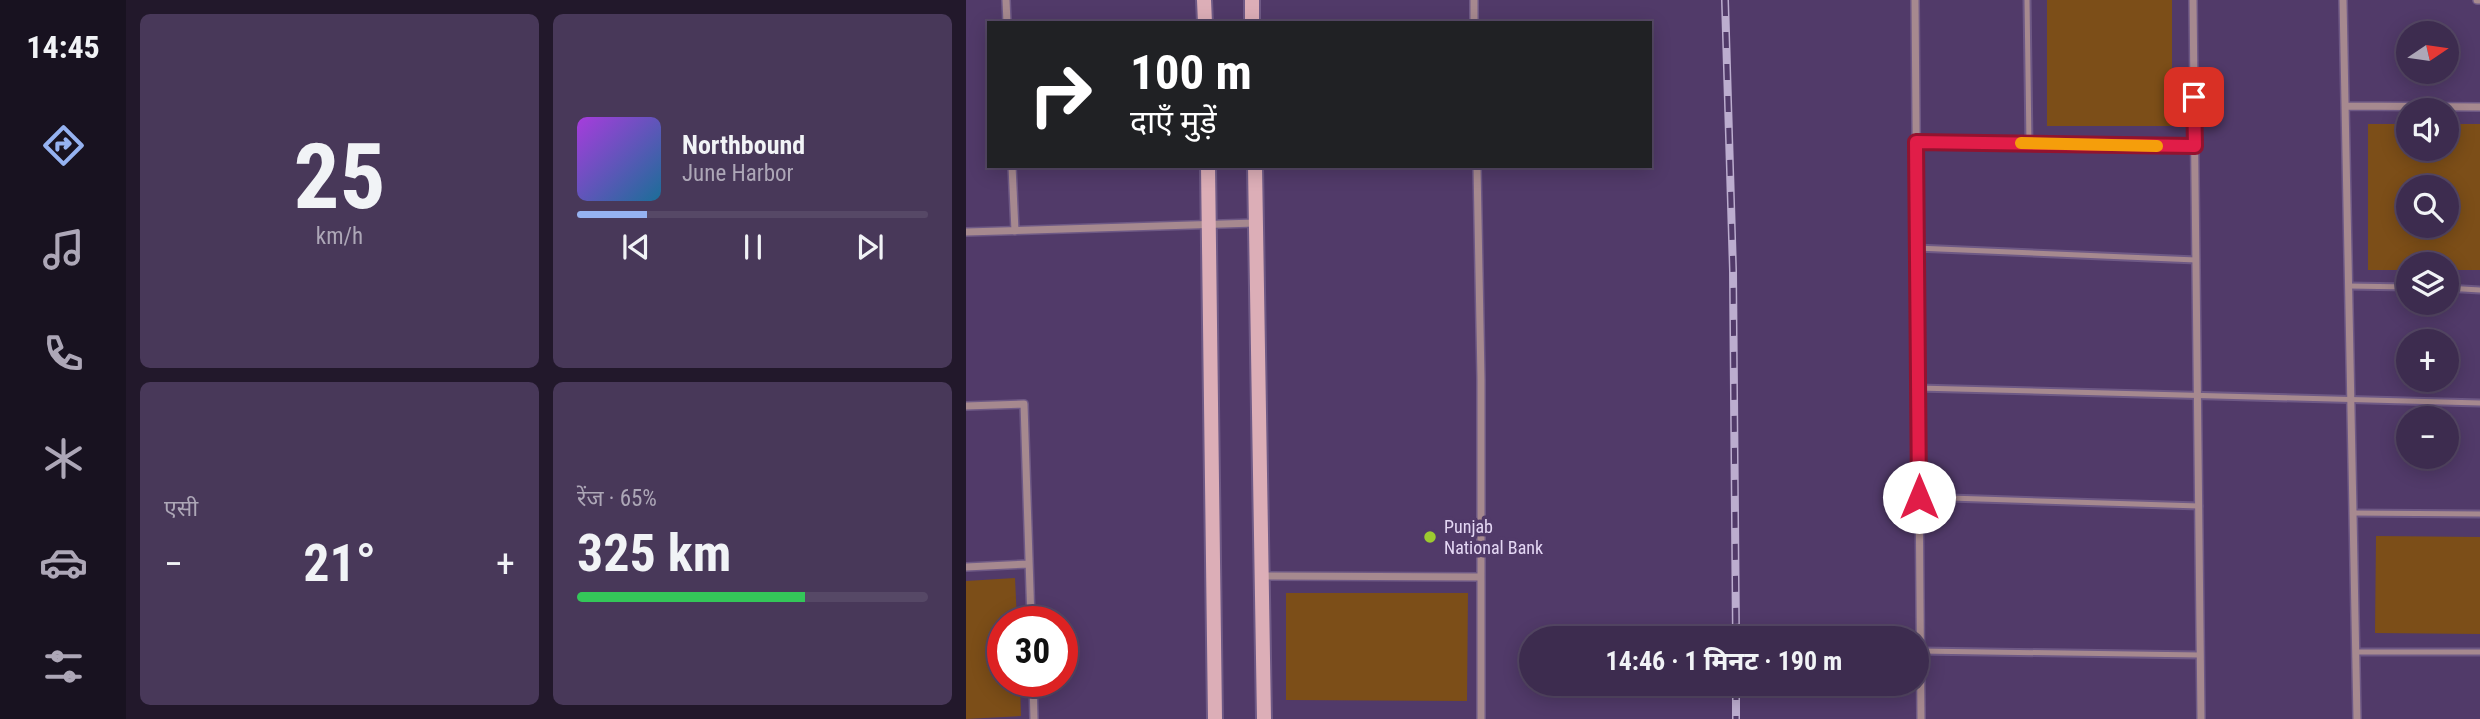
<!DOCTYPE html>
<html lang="hi">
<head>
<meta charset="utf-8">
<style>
	:root { --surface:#3d2c4f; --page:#483859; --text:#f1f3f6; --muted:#ada7b7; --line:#564866; --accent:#95b2f1 }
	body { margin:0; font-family:"Roboto Condensed","Noto Sans Devanagari",sans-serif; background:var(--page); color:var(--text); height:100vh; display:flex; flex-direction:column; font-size:26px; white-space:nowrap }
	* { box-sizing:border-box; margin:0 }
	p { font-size:23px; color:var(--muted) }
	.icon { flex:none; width:38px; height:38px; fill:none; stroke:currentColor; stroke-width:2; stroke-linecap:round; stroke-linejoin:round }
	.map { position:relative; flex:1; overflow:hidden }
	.details { display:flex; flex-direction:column; gap:14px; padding:14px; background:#22182b; width:840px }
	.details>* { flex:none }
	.guide { position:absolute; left:21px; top:21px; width:665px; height:147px; border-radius:0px; box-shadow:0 4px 18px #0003,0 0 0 2px var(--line); background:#202124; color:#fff; overflow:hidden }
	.needle { width:46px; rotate:77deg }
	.fabs { position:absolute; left:1430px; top:21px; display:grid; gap:14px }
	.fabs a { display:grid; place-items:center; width:63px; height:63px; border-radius:50%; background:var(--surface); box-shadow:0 4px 18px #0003,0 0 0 2px var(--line); font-size:35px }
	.speed { position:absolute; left:21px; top:606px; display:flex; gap:14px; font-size:35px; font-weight:700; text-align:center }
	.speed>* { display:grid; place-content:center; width:91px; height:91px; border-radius:50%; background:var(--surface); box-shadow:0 4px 18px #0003,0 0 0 2px var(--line); line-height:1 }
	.speed .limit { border:10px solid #d22; background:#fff; color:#111 }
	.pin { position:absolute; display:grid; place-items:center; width:60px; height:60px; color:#fff; margin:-30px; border-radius:14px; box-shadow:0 4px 10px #0006 }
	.me { position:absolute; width:77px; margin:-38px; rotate:0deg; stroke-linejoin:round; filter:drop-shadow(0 0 5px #0008) }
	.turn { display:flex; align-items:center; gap:24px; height:147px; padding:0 28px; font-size:32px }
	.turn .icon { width:91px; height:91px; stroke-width:2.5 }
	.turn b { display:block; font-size:49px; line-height:60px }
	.big { font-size:52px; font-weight:700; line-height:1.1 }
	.details .widget { flex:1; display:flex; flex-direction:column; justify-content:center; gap:10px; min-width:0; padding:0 24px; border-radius:10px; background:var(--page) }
	.details .dial { align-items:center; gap:0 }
	.dial b { font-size:91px; line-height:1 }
	.song { display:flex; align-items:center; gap:21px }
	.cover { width:84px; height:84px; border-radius:10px; background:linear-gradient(135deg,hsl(280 70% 55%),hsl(200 70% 35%)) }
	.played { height:7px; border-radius:4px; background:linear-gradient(90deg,var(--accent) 20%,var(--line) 20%) }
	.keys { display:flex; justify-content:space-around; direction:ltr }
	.heat { display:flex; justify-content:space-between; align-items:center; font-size:38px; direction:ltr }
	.charge { height:10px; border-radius:5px; background:linear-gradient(90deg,#34c759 65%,var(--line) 0) }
	.details .tiles { flex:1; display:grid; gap:14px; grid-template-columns:repeat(2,1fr) }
	.trip { position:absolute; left:553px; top:626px; width:410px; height:70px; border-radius:35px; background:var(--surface); box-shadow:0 4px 18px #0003,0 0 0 2px var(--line); font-weight:700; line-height:70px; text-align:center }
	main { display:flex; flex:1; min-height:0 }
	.dock { display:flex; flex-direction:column; width:126px; justify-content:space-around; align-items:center; background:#181220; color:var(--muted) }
	.dock .icon { width:49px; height:49px }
	.dock .current { color:var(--accent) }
	.dock b { font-size:32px; color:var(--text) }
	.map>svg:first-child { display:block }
	.green { fill:#7c4e18; fill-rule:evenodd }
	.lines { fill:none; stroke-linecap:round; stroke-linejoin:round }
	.lane-casing { stroke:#6e5985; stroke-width:9 }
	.street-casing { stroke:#6e5985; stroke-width:10 }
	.secondary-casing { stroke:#6e5985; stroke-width:18 }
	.lane { stroke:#a6898f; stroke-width:5 }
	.street { stroke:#a6898f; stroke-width:7 }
	.secondary { stroke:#dcaeb7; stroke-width:14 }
	.rail-casing { stroke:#bcadcf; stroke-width:8 }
	.rail { stroke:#513a69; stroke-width:5; stroke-dasharray:16; stroke-linecap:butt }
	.route-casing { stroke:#92132f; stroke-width:18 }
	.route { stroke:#e11d48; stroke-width:12 }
	.slow { stroke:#f59e0b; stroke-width:12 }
	.poi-dot { fill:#9dca30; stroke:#513a69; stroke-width:2.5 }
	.labels { text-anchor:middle; stroke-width:7; stroke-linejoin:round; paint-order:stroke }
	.poi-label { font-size:18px; fill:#e4d7f4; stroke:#513a69; text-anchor:start }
</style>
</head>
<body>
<main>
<nav class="dock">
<b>14:45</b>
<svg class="icon current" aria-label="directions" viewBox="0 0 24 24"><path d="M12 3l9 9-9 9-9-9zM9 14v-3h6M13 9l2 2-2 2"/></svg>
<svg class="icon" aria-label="music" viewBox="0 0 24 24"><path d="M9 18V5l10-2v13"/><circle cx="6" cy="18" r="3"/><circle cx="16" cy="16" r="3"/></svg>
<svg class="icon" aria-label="phone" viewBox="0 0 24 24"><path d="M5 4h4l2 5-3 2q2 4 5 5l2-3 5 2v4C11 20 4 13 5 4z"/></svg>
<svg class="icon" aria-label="climate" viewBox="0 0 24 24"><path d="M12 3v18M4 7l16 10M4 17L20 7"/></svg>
<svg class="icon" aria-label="car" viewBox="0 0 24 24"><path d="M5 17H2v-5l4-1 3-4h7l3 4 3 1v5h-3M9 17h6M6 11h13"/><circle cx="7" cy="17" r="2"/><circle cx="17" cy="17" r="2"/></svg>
<svg class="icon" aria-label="filters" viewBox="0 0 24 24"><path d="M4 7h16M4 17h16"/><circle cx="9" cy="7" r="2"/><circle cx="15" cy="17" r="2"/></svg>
</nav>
<section class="details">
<div class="tiles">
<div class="widget dial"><b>25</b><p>km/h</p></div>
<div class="widget">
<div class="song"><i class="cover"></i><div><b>Northbound</b><p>June Harbor</p></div></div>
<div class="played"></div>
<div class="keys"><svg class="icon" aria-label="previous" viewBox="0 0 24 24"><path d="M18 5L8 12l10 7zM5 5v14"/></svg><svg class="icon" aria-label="pause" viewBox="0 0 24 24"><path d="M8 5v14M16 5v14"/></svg><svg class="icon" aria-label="next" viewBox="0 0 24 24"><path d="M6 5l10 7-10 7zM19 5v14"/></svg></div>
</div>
<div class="widget"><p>एसी</p>
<div class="heat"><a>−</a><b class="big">21°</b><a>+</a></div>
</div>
<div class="widget"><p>रेंज · 65%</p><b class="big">325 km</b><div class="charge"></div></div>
</div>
</section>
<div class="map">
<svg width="1514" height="719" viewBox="0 0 1514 719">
	<rect width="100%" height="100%" fill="#513a69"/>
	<path class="green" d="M1081 0H1206V126H1081Z
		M1402 124H1442V149H1480L1481 124H1514V270H1481L1480 264H1442V270H1402ZM1442 187H1480V226H1442Z
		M1410 536 1514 537V634L1409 633Z
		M49 578 51 621H37V681H54L55 716 0 719V581Z
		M320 593H502L501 701 320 700Z"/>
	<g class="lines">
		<g class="lane-casing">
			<path id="lane" d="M1061 0 1063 144
				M950 142 1229 146
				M950 248 1230 260
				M1383 286 1442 287
				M1480 288 1514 290
				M952 388 1514 403
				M953 497 1233 506
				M1387 513 1514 514
				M954 651 1234 655
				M1390 652H1514"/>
		</g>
		<g class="street-casing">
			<path id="street" d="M40 0 41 23
				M508 0V23
				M949 0 955 719
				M1227 0 1235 719
				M1377 0 1391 719
				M1511 0H1514
				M1380 106 1514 107
				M46 166 49 231
				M511 166 515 379V719
				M0 232 289 223
				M0 406 58 404 65 621
				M0 567 63 564
				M295 576 515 577
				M67 681 68 719"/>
		</g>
		<g class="secondary-casing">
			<path id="secondary" d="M238 0 239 23
				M286 0V23
				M242 166 249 719
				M289 166 298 719"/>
		</g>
		<use href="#lane" class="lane"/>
		<use href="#street" class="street"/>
		<use href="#secondary" class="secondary"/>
		<g class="rail-casing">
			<path id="rail" d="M759 0 767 271 770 639
				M770 684V719"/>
		</g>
		<use href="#rail" class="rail"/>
	</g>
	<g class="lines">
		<g class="route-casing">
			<path id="route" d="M953 497 950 142 1229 146 1228 97"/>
		</g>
		<use href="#route" class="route"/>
		<path class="slow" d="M1055 143 1191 146"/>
	</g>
	<circle class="poi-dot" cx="464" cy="537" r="7"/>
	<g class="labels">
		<g class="poi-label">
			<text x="478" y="533">Punjab<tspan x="478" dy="21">National Bank</tspan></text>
		</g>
	</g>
</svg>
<div class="fabs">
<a><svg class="needle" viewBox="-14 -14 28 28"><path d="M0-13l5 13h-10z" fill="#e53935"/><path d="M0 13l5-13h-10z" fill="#ada7b7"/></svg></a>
<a><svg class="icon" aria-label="sound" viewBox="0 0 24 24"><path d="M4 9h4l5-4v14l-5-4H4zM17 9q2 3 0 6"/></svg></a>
<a><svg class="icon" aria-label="search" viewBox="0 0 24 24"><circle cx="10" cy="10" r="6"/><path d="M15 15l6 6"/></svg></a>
<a><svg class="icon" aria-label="layers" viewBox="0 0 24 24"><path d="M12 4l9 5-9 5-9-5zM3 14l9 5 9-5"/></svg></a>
<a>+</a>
<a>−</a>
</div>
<div class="speed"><div class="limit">30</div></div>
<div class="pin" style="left:1228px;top:97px;background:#d93025"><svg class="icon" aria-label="arrive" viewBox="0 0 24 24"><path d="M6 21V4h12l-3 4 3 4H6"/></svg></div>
<svg class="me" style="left:953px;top:497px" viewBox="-20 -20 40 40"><circle r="19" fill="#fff"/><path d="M0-13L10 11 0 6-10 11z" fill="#e11d48"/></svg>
<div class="trip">14:46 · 1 मिनट · 190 m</div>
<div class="guide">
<div class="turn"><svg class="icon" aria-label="right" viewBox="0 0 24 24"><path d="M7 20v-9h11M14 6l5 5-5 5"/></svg><div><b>100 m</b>दाएँ मुड़ें</div></div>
</div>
</div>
</main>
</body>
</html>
